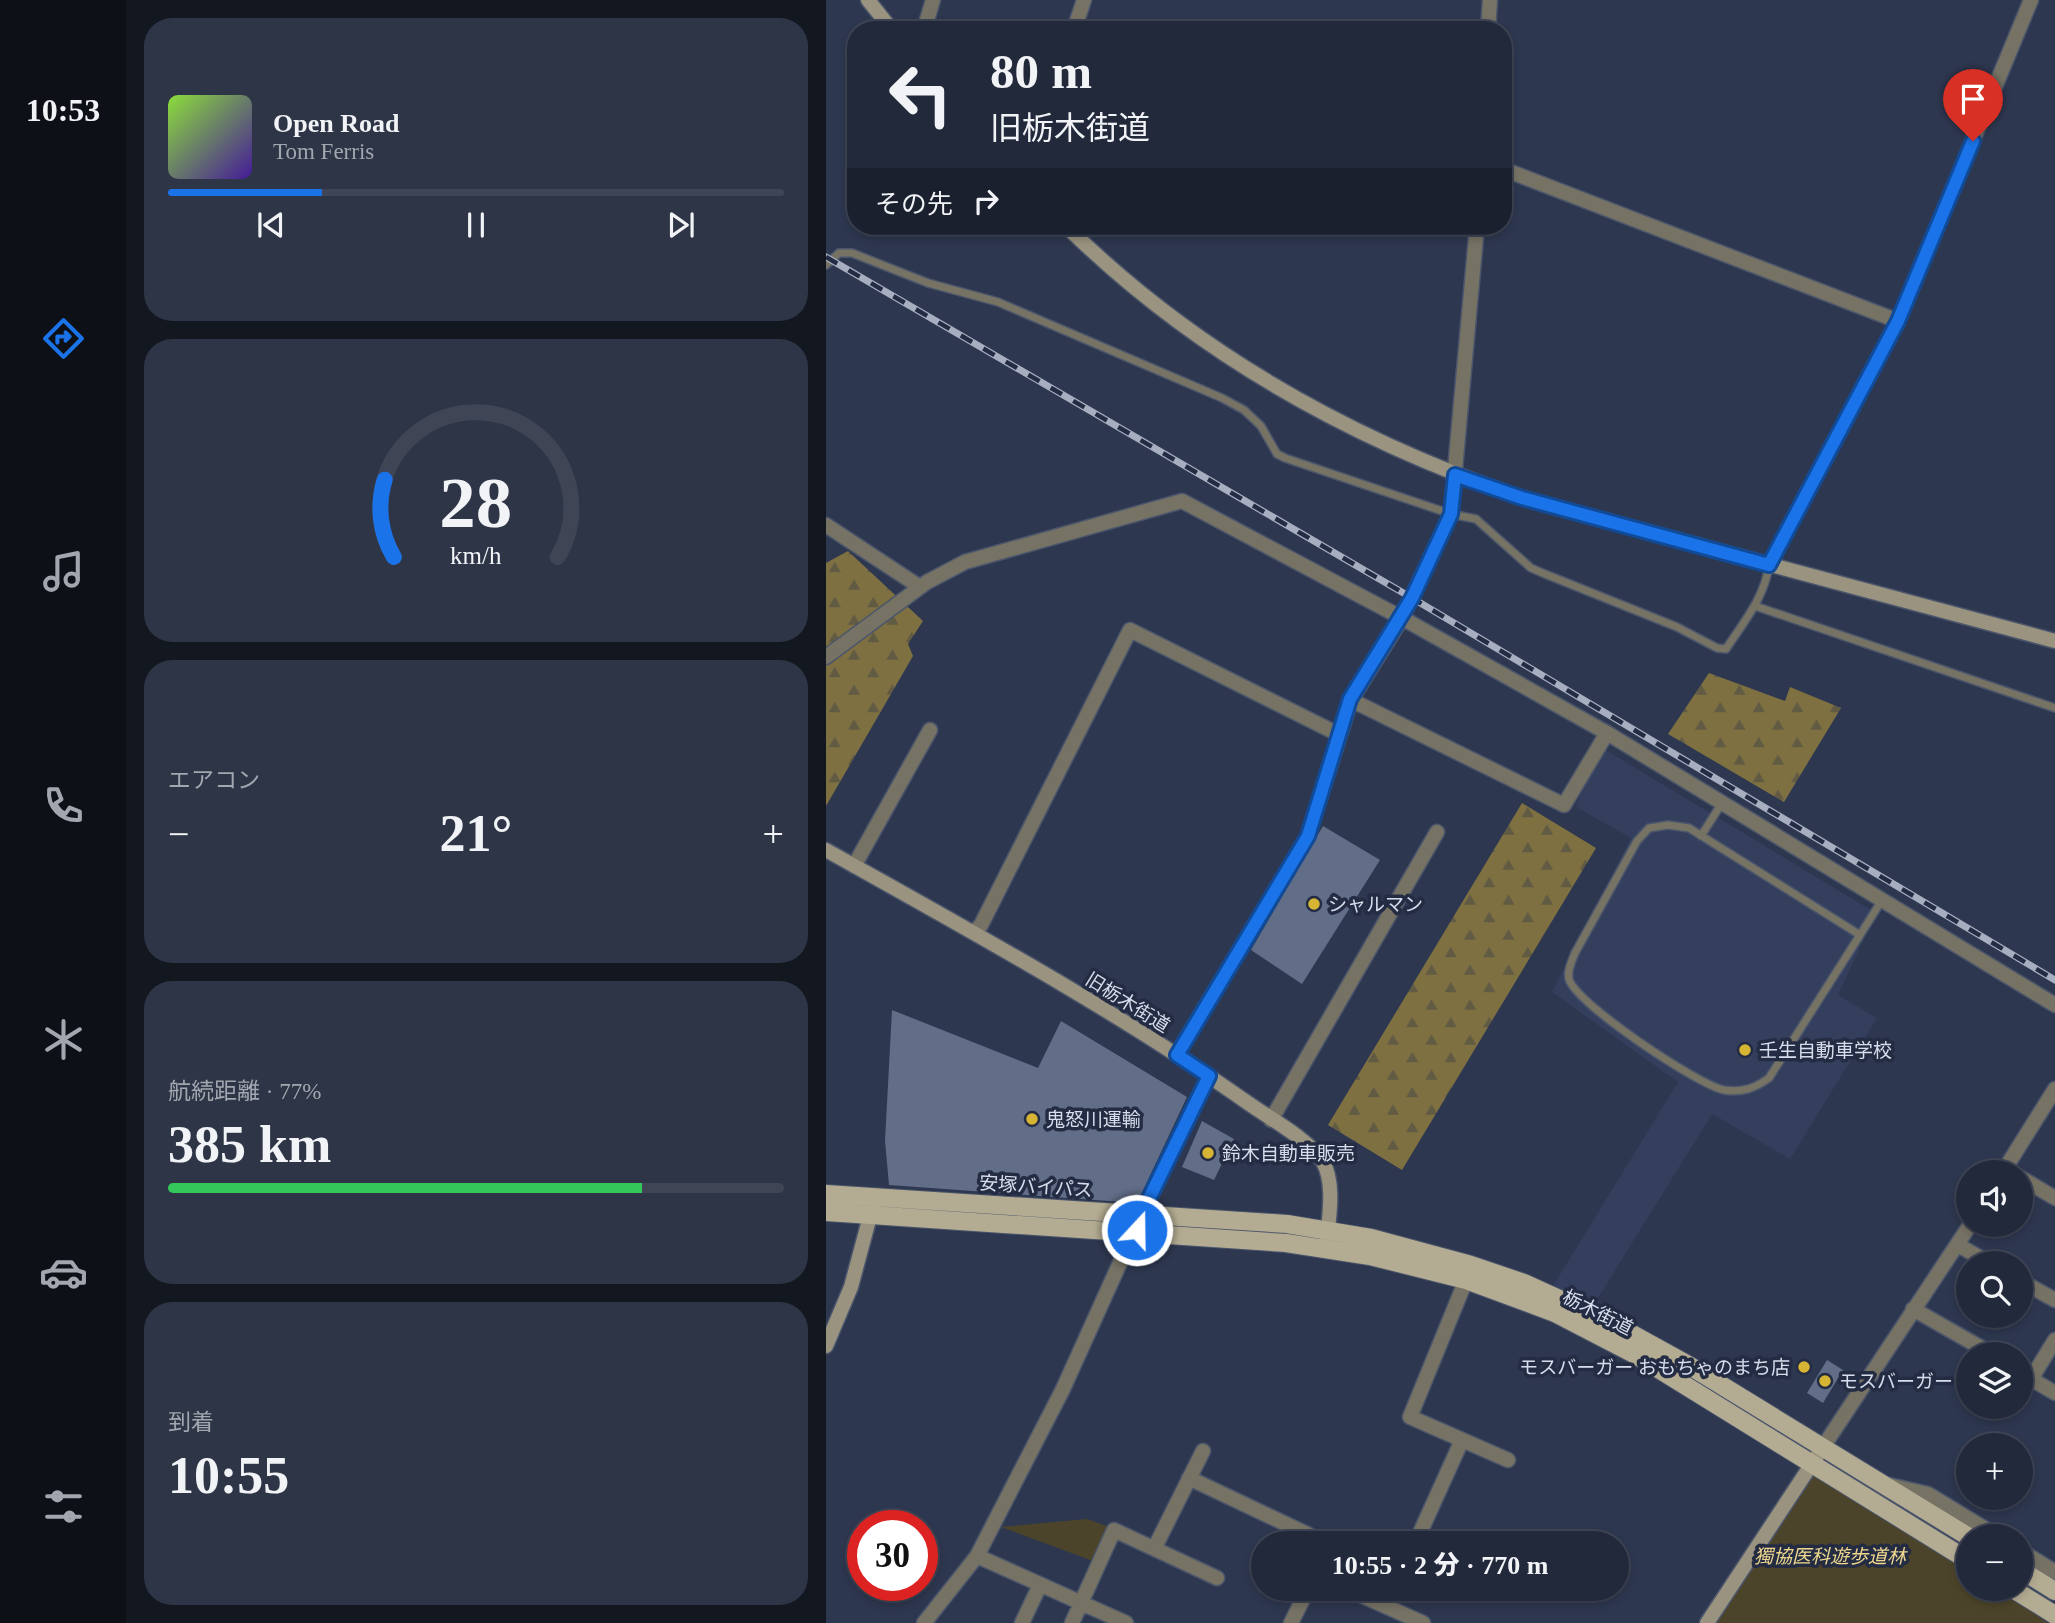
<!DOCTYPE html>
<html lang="ja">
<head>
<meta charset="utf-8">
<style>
	:root { --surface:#22293b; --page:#2e3546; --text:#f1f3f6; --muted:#a2a6af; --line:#3f4555; --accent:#1a73e8 }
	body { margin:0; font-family:"Times New Roman","Noto Sans JP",serif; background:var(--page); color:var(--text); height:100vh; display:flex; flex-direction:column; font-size:26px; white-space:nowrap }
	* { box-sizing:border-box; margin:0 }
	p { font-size:23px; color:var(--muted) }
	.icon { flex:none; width:38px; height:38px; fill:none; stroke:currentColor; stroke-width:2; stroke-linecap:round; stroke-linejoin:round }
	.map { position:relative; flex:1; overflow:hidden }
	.sheet { display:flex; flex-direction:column; gap:18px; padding:18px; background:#131720; width:700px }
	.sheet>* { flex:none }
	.guide { position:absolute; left:21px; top:21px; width:665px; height:214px; border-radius:28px; box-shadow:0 4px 10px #0003,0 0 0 2px var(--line); background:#22293b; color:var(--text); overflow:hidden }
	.buttons { position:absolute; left:1130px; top:1160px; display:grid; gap:14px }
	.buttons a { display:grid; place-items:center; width:77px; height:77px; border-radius:50%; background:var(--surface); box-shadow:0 4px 10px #0003,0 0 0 2px var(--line); font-size:35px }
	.speed { position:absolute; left:21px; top:1510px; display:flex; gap:14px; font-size:35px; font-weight:700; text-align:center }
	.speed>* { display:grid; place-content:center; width:91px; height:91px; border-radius:50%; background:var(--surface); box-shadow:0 4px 10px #0003,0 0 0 2px var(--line); line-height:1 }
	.speed .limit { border:10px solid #d22; background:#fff; color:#111 }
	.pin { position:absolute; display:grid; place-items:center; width:60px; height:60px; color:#fff; margin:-72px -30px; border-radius:50% 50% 50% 0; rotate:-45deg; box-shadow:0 0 7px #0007 }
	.pin .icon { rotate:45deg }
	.me { position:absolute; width:77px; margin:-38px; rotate:21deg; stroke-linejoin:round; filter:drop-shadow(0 0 5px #0008) }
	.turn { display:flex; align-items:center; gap:24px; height:147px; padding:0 28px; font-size:32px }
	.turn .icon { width:91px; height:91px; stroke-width:2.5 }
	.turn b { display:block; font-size:49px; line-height:60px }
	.then { display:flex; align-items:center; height:66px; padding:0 28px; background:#0003; gap:14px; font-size:26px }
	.big { font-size:52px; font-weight:800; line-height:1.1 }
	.sheet .tile { flex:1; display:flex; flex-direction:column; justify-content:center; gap:10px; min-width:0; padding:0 24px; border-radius:28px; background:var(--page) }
	.sheet .dial { align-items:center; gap:0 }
	.dial svg { height:182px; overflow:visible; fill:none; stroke:var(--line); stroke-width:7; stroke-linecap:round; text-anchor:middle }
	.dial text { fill:var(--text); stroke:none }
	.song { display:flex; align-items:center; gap:21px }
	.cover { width:84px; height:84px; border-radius:10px; background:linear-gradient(135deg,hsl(90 70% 55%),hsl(260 70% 35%)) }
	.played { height:7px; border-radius:4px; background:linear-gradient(90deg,var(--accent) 25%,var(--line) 25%) }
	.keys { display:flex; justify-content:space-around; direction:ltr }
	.heat { display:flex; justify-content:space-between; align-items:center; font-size:38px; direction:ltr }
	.charge { height:10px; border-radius:5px; background:linear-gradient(90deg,#34c759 77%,var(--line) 0) }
	.trip { position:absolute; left:425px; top:1531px; width:378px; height:70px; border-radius:35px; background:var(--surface); box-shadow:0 4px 10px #0003,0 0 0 2px var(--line); font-weight:800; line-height:70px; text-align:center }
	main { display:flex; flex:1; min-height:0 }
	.tabs { display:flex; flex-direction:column; width:126px; justify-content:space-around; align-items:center; background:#0e1018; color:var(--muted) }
	.tabs .icon { width:49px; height:49px }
	.tabs .on { color:var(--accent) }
	.tabs b { font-size:32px; color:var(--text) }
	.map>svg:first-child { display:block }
	.built { fill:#343f5e }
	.green { fill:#4c442a }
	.forest { fill:url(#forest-firs) }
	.building { fill:#626d88 }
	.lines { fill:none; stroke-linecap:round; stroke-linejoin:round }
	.lane-casing { stroke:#4b556b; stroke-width:10 }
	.street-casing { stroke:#4b556b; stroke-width:17 }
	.secondary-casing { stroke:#4b556b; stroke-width:17 }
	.primary-casing { stroke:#4b556b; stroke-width:20 }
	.lane { stroke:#767365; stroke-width:7 }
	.street { stroke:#767365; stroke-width:14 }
	.secondary { stroke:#99937f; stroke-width:14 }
	.primary { stroke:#b4ac92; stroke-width:18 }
	.rail-casing { stroke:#a6aec0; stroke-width:7 }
	.rail { stroke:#242c44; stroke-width:4.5; stroke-dasharray:13; stroke-linecap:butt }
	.route-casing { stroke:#114b97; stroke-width:18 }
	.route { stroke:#1a73e8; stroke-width:12 }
	.poi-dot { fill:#d6b534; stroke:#242c44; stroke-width:2.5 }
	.labels { text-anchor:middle; stroke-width:7; stroke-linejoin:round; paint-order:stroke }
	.poi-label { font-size:19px; fill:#d6ddec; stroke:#242c44; text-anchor:start }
	.street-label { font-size:19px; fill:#d6ddec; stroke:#242c44 }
	.park-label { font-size:19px; font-style:italic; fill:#efd88d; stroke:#242c44 }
</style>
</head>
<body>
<main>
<nav class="tabs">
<b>10:53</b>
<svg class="icon on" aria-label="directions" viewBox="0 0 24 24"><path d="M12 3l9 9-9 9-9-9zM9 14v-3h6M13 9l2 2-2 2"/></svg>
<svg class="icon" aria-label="music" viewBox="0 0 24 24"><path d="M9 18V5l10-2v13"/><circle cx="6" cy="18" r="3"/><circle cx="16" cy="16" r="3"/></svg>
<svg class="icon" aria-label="phone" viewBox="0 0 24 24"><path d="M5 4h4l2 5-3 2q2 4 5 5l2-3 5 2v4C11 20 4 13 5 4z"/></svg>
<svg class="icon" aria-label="climate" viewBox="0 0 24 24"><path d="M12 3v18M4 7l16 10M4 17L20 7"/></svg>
<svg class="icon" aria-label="car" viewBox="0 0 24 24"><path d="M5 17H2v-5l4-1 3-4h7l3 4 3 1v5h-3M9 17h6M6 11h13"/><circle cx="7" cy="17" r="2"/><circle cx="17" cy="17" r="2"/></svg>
<svg class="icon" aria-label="filters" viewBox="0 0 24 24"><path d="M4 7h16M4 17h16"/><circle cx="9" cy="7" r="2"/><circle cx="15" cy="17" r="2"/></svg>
</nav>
<section class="sheet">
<div class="tile">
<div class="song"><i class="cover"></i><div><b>Open Road</b><p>Tom Ferris</p></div></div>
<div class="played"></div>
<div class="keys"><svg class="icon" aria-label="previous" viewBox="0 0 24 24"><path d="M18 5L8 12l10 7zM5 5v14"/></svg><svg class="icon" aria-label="pause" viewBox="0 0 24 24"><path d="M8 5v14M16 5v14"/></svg><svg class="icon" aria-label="next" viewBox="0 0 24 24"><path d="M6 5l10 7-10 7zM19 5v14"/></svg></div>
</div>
<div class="tile dial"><svg viewBox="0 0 100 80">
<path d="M14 69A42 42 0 1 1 86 69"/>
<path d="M14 69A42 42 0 0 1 10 35" stroke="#1a73e8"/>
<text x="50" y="56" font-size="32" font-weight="700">28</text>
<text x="50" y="72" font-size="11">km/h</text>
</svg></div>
<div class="tile"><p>エアコン</p>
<div class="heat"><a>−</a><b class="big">21°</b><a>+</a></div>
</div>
<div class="tile"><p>航続距離 · 77%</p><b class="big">385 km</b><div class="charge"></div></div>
<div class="tile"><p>到着</p><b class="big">10:55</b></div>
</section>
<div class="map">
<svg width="1229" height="1623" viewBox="0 0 1229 1623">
	<defs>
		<pattern id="forest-firs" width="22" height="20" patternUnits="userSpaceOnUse" patternTransform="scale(1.75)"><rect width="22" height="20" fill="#7e7041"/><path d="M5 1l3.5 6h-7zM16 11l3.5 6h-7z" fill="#625b44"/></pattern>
	</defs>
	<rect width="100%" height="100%" fill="#2d374f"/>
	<path class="built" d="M773 746 1050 913 1012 995 1051 1018 964 1159 886 1114 767 1306 727 1286 852 1082 726 992 805 838 750 807Z"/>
	<path class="green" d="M987 1464 1143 1569V1589H1172L1222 1623H875Z
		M261 1519 281 1526 267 1561 175 1527Z"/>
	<path class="forest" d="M22 551 97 621 82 644 87 656 0 806V563Z
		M883 673 959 701 964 687 1015 708 958 802 842 734Z
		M696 803 770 848 576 1170 502 1125Z"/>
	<path class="building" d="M497 826 554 860 476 984 425 950Z
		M66 1010 212 1068 235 1021 361 1097 311 1203 63 1185 59 1141Z
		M376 1121 408 1139 388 1180 356 1167Z
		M1001 1360 1017 1370 997 1403 981 1393Z"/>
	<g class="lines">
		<g class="lane-casing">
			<path id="lane" d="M0 265 13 253H26L102 283 172 302 396 398 418 410 435 426 451 454 459 458 625 514 650 519 705 568 719 574 851 627 891 648 900 649C917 623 939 597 943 565
				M929 606 1229 708
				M842 825 863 828 1034 935 943 1078C929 1088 916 1093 898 1090 872 1085 749 1003 743 979 741 970 746 961 749 953L811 841 823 828Z
				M875 836 896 803
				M1034 935 1056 900"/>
		</g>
		<g class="street-casing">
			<path id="street" d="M98 30 107 0
				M248 30 258 0
				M662 30 664 0
				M677 169 1072 321
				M0 525 94 587
				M943 565 1072 321 1205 0
				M0 657 101 582 139 562 356 501 576 618 781 733 1229 1005
				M525 700 738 805 781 733
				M28 866 104 730
				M148 932 155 925 304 630 512 734
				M351 1054 482 836 525 700 576 618 625 514 651 226
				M445 1120 611 832
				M1177 1172 1229 1089
				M1195 1178 1229 1198
				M1132 1245 1165 1264
				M640 1280 584 1417 682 1460
				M1195 1281 1229 1300
				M1087 1309 1166 1354
				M1195 1373 1229 1393
				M1205 1379 1229 1340
				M997 1447 1144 1225
				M363 1478 502 1544
				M1063 1485 1102 1494 1171 1536
				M589 1544 636 1440
				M329 1547 377 1451
				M1195 1551 1229 1572
				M151 1556 300 1623
				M521 1589 597 1623
				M560 1606 568 1589
				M98 1623 151 1556 237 1389 316 1214 383 1076
				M196 1623 214 1585
				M246 1623 288 1530 391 1578
				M465 1623 482 1589"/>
		</g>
		<g class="secondary-casing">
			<path id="secondary" d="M42 0 66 30
				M240 226C369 353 526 440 696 498L1229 641
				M0 850C143 930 288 1009 422 1103 443 1118 484 1140 497 1162 509 1183 503 1217 501 1240
				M0 1346 25 1287 47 1205
				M881 1623 997 1447"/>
		</g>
		<g class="primary-casing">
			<path id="primary" d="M0 1194 461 1224 545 1238 645 1265 698 1283 786 1323 864 1366 1143 1537
				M0 1212 460 1243 544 1256 640 1280 729 1313 810 1355 1143 1561
				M1195 1570 1229 1591
				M1187 1589 1229 1615"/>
		</g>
		<use href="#lane" class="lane"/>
		<use href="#street" class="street"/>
		<use href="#secondary" class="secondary"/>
		<use href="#primary" class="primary"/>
		<g class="rail-casing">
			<path id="rail" d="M0 257 586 598 1229 980"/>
		</g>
		<use href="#rail" class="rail"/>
	</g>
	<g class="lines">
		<g class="route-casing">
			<path id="route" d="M311 1230 316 1213 383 1076 351 1055 482 836 524 699 586 598 625 514 629 475 696 498 943 565 1072 321 1147 141"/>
		</g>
		<use href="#route" class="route"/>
	</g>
	<g class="poi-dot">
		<circle cx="488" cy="904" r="7"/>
		<circle cx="919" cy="1050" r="7"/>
		<circle cx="206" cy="1119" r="7"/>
		<circle cx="382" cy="1153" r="7"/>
		<circle cx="978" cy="1367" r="7"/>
		<circle cx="999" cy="1381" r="7"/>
	</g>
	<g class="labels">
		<g class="poi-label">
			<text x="502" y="911">シャルマン</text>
			<text x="933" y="1057">壬生自動車学校</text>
			<text x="220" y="1126">鬼怒川運輸</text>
			<text x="396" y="1160">鈴木自動車販売</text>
			<text x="964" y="1374" text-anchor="end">モスバーガー おもちゃのまち店</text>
			<text x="1013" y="1388">モスバーガー</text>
		</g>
		<g class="street-label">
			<text transform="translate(302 1002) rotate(32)" y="7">旧栃木街道</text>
			<text transform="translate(210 1186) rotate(4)" y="7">安塚バイパス</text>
			<text transform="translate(772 1312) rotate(27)" y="7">栃木街道</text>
		</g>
		<g class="park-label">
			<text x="1004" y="1563">獨協医科遊歩道林</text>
		</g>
	</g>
</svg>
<div class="buttons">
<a><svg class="icon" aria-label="sound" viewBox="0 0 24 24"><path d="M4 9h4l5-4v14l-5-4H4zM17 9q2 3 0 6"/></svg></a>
<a><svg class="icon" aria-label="search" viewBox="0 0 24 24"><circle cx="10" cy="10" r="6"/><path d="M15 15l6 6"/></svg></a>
<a><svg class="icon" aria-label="layers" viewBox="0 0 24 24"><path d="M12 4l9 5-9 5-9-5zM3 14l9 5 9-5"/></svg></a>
<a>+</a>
<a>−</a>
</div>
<div class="speed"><div class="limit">30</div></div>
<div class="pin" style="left:1147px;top:141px;background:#d93025"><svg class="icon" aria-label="arrive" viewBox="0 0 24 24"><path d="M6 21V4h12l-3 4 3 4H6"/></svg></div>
<svg class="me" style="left:311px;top:1230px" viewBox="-20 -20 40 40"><circle r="17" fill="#1a73e8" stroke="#fff" stroke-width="3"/><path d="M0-11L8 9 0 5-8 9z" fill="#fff"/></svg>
<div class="trip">10:55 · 2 分 · 770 m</div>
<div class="guide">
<div class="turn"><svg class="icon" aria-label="left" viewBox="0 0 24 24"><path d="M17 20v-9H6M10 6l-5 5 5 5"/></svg><div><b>80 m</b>旧栃木街道</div></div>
<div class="then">その先<svg class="icon" aria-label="right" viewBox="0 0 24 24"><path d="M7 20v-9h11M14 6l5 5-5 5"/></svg></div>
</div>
</div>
</main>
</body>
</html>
